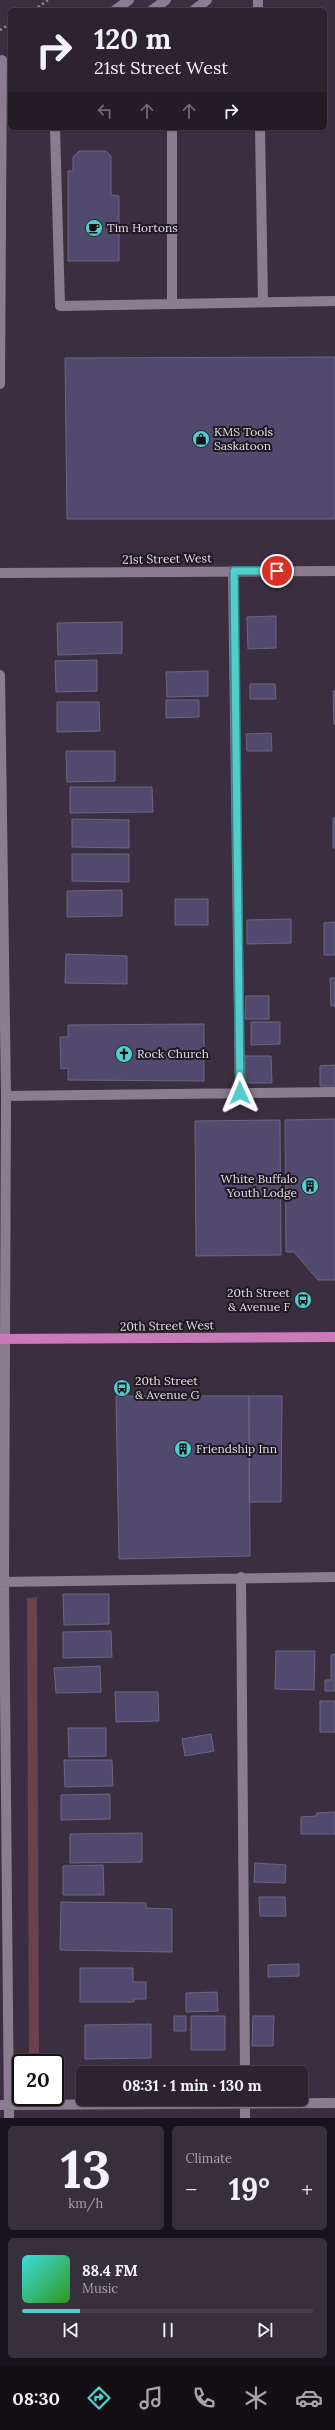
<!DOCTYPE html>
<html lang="en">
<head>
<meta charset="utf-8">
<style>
	:root { --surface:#2c2230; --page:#382f3c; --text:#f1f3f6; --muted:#a6a4ab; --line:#483f4c; --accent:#52cdce }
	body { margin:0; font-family:Lora,serif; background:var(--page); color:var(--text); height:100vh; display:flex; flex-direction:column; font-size:15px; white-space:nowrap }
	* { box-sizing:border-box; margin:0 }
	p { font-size:13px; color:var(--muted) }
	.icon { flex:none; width:22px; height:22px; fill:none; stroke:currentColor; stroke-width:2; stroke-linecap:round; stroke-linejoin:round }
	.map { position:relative; height:2118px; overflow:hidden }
	.side { display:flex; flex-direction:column; gap:8px; padding:8px; background:#18131a; flex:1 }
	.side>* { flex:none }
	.top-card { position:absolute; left:8px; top:8px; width:319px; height:122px; border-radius:6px; box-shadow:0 1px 3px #0004,0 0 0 1px var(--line); background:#2c2230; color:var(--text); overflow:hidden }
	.speed { position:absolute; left:12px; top:2054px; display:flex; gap:8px; font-size:20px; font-weight:700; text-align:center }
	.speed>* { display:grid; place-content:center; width:52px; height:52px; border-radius:50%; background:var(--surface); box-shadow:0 1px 3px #0004,0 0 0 1px var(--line); line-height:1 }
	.speed .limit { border:2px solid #111; border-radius:6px; background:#fff; color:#111 }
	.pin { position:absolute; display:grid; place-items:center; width:34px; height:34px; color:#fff; margin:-17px; border:2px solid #fff; border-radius:50%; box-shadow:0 1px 4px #0007 }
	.me { position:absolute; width:44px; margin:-22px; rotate:359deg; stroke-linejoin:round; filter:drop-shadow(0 0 3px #0008) }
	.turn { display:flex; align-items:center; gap:14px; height:84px; padding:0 20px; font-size:18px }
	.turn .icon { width:52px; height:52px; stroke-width:2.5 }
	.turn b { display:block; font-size:28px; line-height:34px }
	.lanes { display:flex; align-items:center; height:38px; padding:0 20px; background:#0003; justify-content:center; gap:20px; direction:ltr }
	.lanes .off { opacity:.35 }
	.big { font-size:30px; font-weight:800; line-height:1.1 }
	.side .widget { flex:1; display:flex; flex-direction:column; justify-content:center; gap:6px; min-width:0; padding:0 14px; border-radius:6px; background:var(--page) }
	.side .dial { align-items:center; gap:0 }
	.dial b { font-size:52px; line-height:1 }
	.song { display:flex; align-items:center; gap:12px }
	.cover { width:48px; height:48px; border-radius:6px; background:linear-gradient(135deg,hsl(180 70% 55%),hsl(110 70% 35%)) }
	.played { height:4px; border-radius:2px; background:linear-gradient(90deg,var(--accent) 20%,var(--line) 20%) }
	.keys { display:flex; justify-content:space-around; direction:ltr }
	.heat { display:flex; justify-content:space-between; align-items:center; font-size:22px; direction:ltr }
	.side .tiles { flex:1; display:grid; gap:8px; grid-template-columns:1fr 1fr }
	.widget:last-child { grid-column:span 2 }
	.trip { position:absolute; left:76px; top:2066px; width:232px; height:40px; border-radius:6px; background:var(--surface); box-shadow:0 1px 3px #0004,0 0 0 1px var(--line); font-weight:800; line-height:40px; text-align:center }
	.tab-bar { display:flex; height:64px; justify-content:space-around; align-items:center; background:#120e13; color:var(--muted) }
	.tab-bar .icon { width:28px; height:28px }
	.tab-bar .selected { color:var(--accent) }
	.tab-bar b { font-size:18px; color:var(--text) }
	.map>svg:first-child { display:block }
	.green { fill:#6b424b }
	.building { fill:#514a6e; stroke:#6b677f }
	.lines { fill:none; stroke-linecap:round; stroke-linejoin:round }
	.path { stroke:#968b9a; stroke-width:2.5; stroke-dasharray:2 3; stroke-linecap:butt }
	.minor { stroke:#8c7c92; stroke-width:10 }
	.major { stroke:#ca7ab6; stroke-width:10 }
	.route-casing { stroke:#358586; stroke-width:10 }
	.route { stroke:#52cdce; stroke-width:7 }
	.labels { text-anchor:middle; stroke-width:4; stroke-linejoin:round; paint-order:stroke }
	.poi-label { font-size:12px; fill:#e3dae6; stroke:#1f1921; text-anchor:start }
	.street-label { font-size:12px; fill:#e3dae6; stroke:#1f1921 }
</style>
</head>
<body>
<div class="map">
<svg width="335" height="2118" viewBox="0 0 335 2118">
	<rect width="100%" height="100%" fill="#3b2e40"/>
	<path class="green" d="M37 1597 39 2063H29L27 1598Z"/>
	<path class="building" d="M79 151H106L111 156V195L119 196V261H68V171H73V157Z
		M335 357V519H67L65 358Z
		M276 616V648L248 649 247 617Z
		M122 622V653L58 655 57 623Z
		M97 660V691L56 692 55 661Z
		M208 671V696L167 697 166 672Z
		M250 684H275L276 699H250Z
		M333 691H335V724H334Z
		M166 700H199V717L166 718Z
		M57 702H99L100 731 57 732Z
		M271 733 272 751H247L246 734Z
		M66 751H115V781L67 782Z
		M70 787H152L153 812 70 813Z
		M333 818H335V848H333Z
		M72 819 129 820V848L72 847Z
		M72 854H129V882L72 881Z
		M122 890V916L67 917V891Z
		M175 899H208V925H175Z
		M291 919V943L247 944V920Z
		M335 922V955H324V923Z
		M66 954 127 956V984L65 983Z
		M330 978H335V1006H331Z
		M246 996H269V1019H245Z
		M251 1022H280V1044L251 1045Z
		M204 1024V1081L68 1080V1068L61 1069 60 1037H68V1025Z
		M245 1056H271L272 1083H245Z
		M335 1065V1086H320V1066Z
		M335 1119V1280H318L294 1252H286L285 1120Z
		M280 1120 281 1255 196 1256 195 1121Z
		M116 1396H249L250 1556 119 1559Z
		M249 1396H282L281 1502H249Z
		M63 1594H109V1624L64 1625Z
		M111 1631 112 1657 63 1658V1632Z
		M276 1651H315L314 1690 275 1689Z
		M335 1654V1691H325V1680H331V1655Z
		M100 1666 101 1692 56 1693 54 1668Z
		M115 1692H158L159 1721 116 1722Z
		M320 1701H335V1732H320Z
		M68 1728H106V1756L69 1757Z
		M211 1734 214 1751 185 1756 182 1739Z
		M64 1760H112L113 1786 65 1787Z
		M110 1794V1819L61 1820V1795Z
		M335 1812V1834H301V1817L316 1816 317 1813Z
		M142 1833V1862L70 1863V1834Z
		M255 1863 286 1865 285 1883 254 1882Z
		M103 1865 104 1895H63V1866Z
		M259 1897H285L286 1916H260Z
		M61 1902 146 1903V1908L172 1909V1952L60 1950Z
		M299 1964V1976L268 1977V1965Z
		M80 1968H133V1982H146V1999H134V2002H80Z
		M217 1992 218 2011 186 2012V1993Z
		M174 2016H186V2031H174Z
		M191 2016H225V2050H191Z
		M253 2016H274L273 2046H252Z
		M151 2024V2058L85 2059V2025Z"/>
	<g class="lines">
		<path class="path" d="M34 10 48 0
			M0 30 10 24"/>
		<path class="minor" d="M258 0V10
			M115 10 129 0
			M152 10 166 0
			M194 10 207 0
			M55 128 60 306 335 301
			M172 128V303
			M260 128 263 302
			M0 384 2 60
			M233 571 240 1093
			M0 573 335 571
			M0 675 6 1096 4 1582 9 2118
			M6 1096 335 1092
			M241 1577 245 2073
			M0 1582 335 1577
			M245 2099V2118
			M0 2105 335 2103"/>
		<path class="major" d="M0 1339 335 1337"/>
	</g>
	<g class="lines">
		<g class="route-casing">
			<path id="route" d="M240 1093 234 571H277"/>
		</g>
		<use href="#route" class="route"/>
	</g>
	<defs>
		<g id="cafe-disc" transform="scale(0.9)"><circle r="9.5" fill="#52cdce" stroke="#1f1921"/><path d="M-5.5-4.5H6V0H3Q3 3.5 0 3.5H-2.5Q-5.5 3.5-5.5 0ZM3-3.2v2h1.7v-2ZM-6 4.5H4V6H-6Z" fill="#111"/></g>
		<g id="shop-disc" transform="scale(0.9)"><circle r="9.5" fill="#52cdce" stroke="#1f1921"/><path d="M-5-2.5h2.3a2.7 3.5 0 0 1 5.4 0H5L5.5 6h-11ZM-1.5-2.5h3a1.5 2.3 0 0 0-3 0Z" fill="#111"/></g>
		<g id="church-disc" transform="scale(0.9)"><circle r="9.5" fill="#52cdce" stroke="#1f1921"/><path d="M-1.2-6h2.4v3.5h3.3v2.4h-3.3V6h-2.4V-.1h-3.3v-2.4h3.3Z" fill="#111"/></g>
		<g id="building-disc" transform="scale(0.9)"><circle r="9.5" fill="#52cdce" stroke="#1f1921"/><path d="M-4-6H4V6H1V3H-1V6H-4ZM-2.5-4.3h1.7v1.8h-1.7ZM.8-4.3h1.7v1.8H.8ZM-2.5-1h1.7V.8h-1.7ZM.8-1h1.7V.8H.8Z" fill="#111"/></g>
		<g id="bus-disc" transform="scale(0.9)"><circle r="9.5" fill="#52cdce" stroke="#1f1921"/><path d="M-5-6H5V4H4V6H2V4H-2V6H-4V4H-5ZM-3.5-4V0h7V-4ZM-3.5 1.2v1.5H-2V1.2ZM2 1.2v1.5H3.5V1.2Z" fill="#111"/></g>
	</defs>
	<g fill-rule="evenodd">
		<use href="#cafe-disc" x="94" y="228"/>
		<use href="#shop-disc" x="201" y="439"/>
		<use href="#church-disc" x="124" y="1054"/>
		<use href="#building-disc" x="310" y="1186"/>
		<use href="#bus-disc" x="303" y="1300"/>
		<use href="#bus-disc" x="122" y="1388"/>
		<use href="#building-disc" x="183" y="1449"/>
	</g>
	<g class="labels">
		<g class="poi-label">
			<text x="107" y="232">Tim Hortons</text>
			<text x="214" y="436">KMS Tools<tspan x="214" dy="14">Saskatoon</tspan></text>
			<text x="137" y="1058">Rock Church</text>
			<text x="297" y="1183" text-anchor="end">White Buffalo<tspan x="297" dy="14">Youth Lodge</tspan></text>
			<text x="290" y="1297" text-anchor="end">20th Street<tspan x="290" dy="14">&amp; Avenue F</tspan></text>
			<text x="135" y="1385">20th Street<tspan x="135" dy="14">&amp; Avenue G</tspan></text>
			<text x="196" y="1453">Friendship Inn</text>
		</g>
		<g class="street-label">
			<text transform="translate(167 559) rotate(-1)" y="4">21st Street West</text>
			<text transform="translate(167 1326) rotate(-1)" y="4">20th Street West</text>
		</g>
	</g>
</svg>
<div class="speed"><div class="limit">20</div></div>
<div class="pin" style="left:277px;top:571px;background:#d93025"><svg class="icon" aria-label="arrive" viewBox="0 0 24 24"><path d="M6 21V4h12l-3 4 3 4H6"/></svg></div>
<svg class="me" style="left:240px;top:1093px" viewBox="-20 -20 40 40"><path d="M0-17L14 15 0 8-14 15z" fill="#52cdce" stroke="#fff" stroke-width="4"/></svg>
<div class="trip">08:31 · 1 min · 130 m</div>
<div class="top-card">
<div class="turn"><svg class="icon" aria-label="right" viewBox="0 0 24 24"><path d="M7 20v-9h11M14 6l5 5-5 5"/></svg><div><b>120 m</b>21st Street West</div></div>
<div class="lanes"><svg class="icon off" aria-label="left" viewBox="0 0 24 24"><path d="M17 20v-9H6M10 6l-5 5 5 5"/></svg><svg class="icon off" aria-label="ahead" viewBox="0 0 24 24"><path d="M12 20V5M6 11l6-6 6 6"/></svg><svg class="icon off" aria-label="ahead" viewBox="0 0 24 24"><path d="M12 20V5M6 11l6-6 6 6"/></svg><svg class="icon" aria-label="right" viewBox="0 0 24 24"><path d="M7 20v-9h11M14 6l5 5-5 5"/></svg></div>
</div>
</div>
<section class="side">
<div class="tiles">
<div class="widget dial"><b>13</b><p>km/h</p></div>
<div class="widget"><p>Climate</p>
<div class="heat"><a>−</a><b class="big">19°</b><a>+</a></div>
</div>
<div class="widget">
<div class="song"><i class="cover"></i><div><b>88.4 FM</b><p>Music</p></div></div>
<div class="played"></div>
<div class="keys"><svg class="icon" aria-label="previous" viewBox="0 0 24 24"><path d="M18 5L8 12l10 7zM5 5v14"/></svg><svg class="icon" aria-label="pause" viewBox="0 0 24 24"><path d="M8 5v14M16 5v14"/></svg><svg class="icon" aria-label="next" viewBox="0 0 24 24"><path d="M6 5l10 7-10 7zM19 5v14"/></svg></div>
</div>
</div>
</section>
<nav class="tab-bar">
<b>08:30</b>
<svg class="icon selected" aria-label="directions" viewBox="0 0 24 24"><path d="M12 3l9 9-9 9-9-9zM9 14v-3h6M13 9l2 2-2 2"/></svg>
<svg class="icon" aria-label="music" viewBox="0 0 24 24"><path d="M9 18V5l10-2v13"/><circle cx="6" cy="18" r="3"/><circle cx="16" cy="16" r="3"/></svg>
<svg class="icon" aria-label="phone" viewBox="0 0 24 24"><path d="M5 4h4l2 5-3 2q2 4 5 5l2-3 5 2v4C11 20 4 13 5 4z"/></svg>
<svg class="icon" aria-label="climate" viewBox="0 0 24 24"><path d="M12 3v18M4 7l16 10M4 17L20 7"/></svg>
<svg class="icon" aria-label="car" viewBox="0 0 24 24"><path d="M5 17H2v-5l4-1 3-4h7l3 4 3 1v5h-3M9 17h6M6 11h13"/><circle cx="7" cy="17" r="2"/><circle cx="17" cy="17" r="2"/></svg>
</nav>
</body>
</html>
